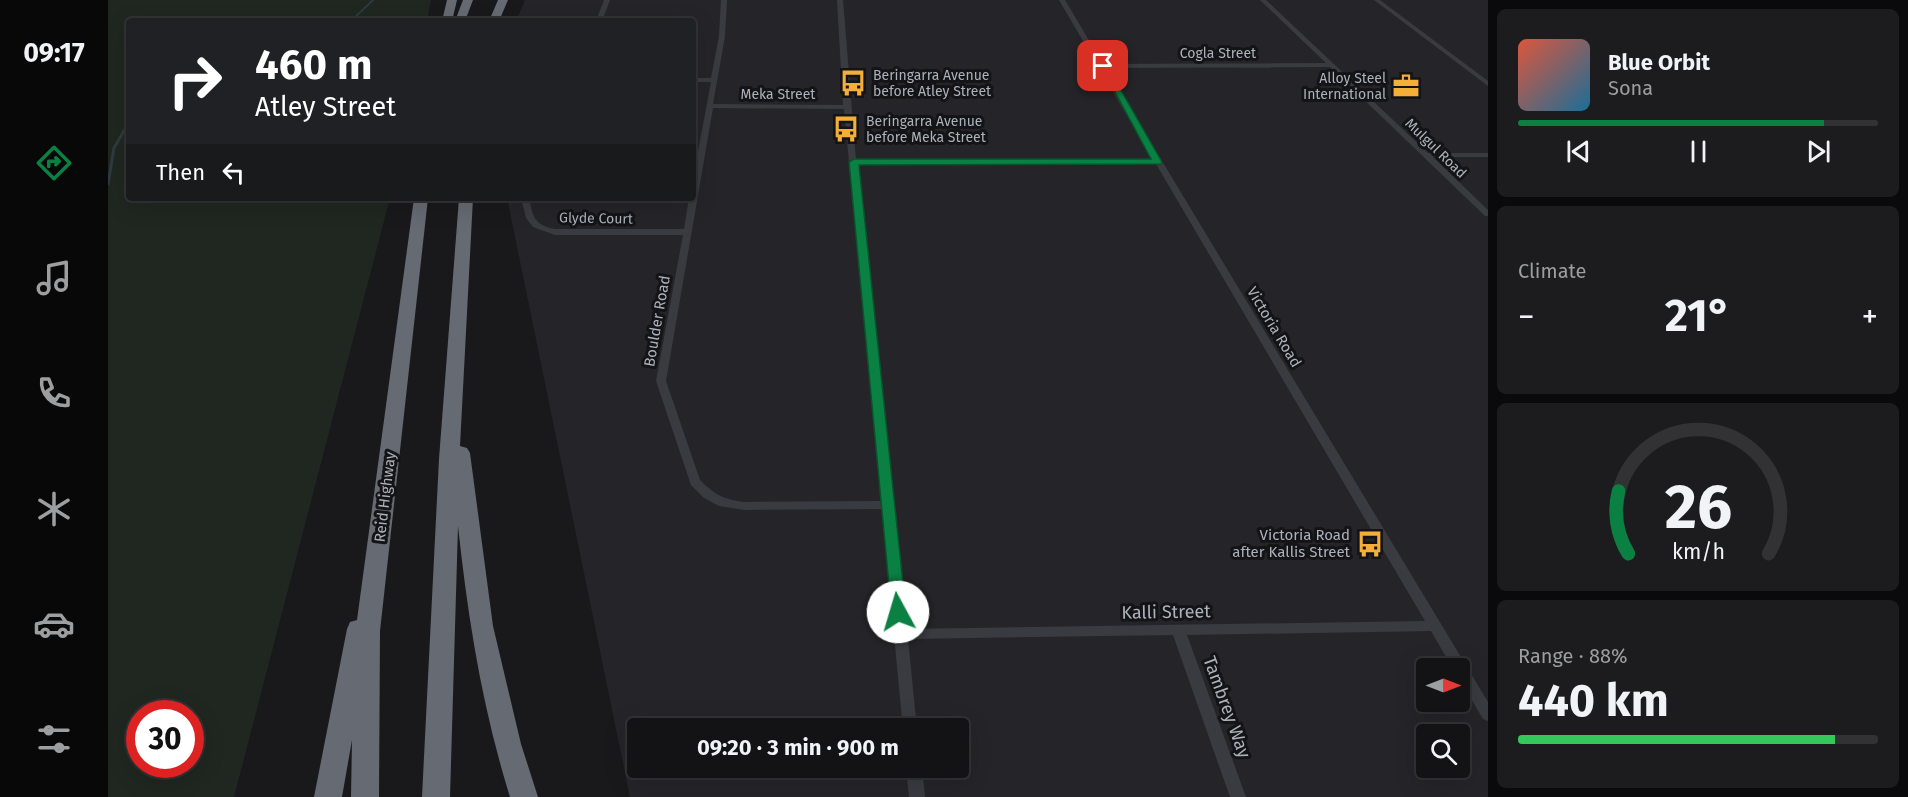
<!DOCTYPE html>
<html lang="en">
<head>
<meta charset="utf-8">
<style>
	:root { --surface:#131315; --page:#1c1c1e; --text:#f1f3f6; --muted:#9d9ea0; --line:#323234; --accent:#0b8043 }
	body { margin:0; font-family:"Fira Sans",sans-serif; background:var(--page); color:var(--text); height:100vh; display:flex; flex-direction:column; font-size:22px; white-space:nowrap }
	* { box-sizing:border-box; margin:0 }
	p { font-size:20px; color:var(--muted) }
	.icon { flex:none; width:33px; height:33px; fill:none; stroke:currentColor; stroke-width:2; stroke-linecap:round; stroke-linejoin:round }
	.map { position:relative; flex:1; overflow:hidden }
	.panel { display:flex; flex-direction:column; gap:9px; padding:9px; background:#0a0a0c; width:420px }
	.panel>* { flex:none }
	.top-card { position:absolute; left:18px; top:18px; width:570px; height:183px; border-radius:6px; box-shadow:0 6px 24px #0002,0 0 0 2px var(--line); background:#202124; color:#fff; overflow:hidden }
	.needle { width:39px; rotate:90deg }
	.buttons { position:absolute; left:1308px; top:658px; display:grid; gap:12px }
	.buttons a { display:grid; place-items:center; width:54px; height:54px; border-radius:6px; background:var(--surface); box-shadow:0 6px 24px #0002,0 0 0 2px var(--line); font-size:30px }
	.speed { position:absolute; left:18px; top:700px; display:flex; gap:12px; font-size:30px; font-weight:700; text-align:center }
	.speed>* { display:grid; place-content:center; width:78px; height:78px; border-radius:50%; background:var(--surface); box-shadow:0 6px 24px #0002,0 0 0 2px var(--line); line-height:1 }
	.speed .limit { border:9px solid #d22; background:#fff; color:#111 }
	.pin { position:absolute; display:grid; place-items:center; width:51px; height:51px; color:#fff; margin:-26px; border-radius:12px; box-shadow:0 3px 9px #0006 }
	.me { position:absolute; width:66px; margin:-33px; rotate:354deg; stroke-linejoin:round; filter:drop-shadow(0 0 4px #0008) }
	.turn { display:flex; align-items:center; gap:21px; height:126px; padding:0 30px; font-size:27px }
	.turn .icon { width:78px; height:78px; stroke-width:2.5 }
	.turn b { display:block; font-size:42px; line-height:51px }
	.then { display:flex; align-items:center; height:57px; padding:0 30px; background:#0003; gap:12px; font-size:22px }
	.big { font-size:45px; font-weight:700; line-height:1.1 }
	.panel .card { flex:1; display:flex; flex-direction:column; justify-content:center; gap:9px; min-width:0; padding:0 21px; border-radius:9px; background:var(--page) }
	.panel .dial { align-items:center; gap:0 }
	.dial svg { height:156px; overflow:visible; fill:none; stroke:var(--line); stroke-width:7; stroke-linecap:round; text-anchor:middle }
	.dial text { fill:var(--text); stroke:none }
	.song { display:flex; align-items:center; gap:18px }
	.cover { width:72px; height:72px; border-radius:9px; background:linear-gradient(135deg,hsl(10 70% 55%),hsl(200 70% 35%)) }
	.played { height:6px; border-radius:3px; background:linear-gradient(90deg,var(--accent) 85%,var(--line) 85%) }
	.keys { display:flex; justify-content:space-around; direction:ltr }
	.heat { display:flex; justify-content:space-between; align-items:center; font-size:33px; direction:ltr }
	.charge { height:9px; border-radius:4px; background:linear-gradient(90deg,#34c759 88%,var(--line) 0) }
	.trip { position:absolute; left:519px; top:718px; width:342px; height:60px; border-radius:6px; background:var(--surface); box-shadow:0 6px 24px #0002,0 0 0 2px var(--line); font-weight:700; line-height:60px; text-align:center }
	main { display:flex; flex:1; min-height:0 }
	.tabs { display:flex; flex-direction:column; width:108px; justify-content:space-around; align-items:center; background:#080808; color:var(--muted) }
	.tabs .icon { width:42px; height:42px }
	.tabs .selected { color:var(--accent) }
	.tabs b { font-size:27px; color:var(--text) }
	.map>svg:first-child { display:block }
	.built { fill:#252529; fill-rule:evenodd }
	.green { fill:#1f2720; fill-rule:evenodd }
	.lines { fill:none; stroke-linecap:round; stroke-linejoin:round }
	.stream-far1 { stroke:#2f3940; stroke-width:2 }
	.stream { stroke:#2f3940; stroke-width:3 }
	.minor { fill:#3a3b41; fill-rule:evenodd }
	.motorway { fill:#666a72; fill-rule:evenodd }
	.route { fill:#0b8043; stroke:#07532c; stroke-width:1.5 }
	.labels { text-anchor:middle; stroke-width:6; stroke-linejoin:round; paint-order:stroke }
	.far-street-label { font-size:14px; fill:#acb1bb; stroke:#141417 }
	.far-poi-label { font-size:14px; fill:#acb1bb; stroke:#141417; text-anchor:start }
	.street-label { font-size:15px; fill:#acb1bb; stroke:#141417 }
	.poi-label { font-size:15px; fill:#acb1bb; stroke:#141417; text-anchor:end }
	.near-street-label { font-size:18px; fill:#acb1bb; stroke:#141417 }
</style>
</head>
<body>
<main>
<nav class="tabs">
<b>09:17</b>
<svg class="icon selected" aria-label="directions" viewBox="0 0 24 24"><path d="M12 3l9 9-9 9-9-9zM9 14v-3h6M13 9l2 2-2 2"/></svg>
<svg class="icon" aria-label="music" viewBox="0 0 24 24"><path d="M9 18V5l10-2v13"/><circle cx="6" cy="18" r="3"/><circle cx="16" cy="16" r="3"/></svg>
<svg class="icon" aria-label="phone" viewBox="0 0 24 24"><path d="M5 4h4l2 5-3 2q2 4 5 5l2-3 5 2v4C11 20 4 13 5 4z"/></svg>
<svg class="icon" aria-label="climate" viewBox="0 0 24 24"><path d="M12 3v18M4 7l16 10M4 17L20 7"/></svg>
<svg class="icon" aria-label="car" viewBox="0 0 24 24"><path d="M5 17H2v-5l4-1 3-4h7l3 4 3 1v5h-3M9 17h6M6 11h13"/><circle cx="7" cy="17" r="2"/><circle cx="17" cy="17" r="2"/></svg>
<svg class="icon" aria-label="filters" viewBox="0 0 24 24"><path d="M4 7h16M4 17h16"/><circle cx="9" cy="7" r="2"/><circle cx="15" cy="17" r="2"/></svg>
</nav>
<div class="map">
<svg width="1380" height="797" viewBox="0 0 1380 797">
	<rect width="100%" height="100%" fill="#19191c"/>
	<path class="built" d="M417 0H1380V797H522L399 198H585V21H408ZM1318 669H1352V702H1318ZM530 729H850V768H530ZM1318 735H1352V768H1318Z"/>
	<path class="green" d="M0 0H323L319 21H21V198H282L126 797H0ZM32 714H82V765H32Z"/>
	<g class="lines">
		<path class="stream-far1" d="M243 21 265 0
			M16 130 21 121"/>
		<path class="stream" d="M0 184 6 148 17 129"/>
		<path class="minor" d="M496 0H502L494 21H488Z
			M613 0H619L617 36 605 104 735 105 729 0H735L748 160H1045L951 0H957L995 64 1218 63 1152 0H1158L1320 153H1380V157H1325L1380 210V216H1377L1222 67 998 68 1380 702V721L1375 719 1352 680V669H1345L1323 631 1079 635 1138 797H1122L1065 635 800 639 809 729H795L774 509 636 510 611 506 596 498 583 485 548 381 575 235H447L425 227 418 218 413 198H421C425 217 426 225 447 229H576L581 198H585V178L603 82H585V78H603L611 36ZM605 108 736 109 773 501 636 502C615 499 607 495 592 480L558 381ZM749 164H1048L1317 621 799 629Z
			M1266 0H1272L1380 81V86Z
			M798 768H814L817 797H801Z"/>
		<path class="motorway" d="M339 0H349L344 21H334Z
			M355 0H365L357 21H347Z
			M390 0H400L391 21H381Z
			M306 198H320L272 631 271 797H243L244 740 234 797H206L239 629 242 622 249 620Z
			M351 198H365L352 446 359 448 362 453 385 626 413 744 430 797H402C374 707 360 619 350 526L342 797H314L331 459Z"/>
	</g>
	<path class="route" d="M992 64 999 66 1054 162 1053 164 751 165 798 612 796 617H784L741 162 746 159H1043Z"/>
	<defs>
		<g id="bus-bare" transform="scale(2.07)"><path d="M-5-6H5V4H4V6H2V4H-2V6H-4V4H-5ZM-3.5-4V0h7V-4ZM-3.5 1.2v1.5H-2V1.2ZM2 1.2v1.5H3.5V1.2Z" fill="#f5af38" stroke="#141417" stroke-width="2.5" paint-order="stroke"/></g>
		<g id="office-bare" transform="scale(2.07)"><path d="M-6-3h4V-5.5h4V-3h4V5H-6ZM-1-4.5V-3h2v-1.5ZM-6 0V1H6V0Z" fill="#f5af38" stroke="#141417" stroke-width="2.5" paint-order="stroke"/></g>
	</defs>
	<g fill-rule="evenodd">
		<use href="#bus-bare" x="745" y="83"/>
		<use href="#office-bare" x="1298" y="86"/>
		<use href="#bus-bare" x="738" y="129"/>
		<use href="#bus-bare" x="1262" y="544"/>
	</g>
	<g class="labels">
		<g class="far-street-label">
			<text x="1110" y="58">Cogla Street</text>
			<text x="670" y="99">Meka Street</text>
			<text transform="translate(1328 148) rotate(44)" y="5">Mulgul Road</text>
			<text transform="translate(488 218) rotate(1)" y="5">Glyde Court</text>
		</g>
		<g class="far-poi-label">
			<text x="765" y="80">Beringarra Avenue<tspan x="765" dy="16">before Atley Street</tspan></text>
			<text x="1278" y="83" text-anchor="end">Alloy Steel<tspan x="1278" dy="16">International</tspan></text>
			<text x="758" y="126">Beringarra Avenue<tspan x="758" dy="16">before Meka Street</tspan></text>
		</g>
		<g class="street-label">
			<text transform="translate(549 321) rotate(-80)" y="5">Boulder Road</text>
			<text transform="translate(1166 327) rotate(59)" y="5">Victoria Road</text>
			<text transform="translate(277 497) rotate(-83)" y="5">Reid Highway</text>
		</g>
		<g class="poi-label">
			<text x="1242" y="540">Victoria Road<tspan x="1242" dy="17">after Kallis Street</tspan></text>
		</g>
		<g class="near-street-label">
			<text transform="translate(1058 612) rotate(-1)" y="6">Kalli Street</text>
			<text transform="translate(1119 707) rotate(70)" y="6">Tambrey Way</text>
		</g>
	</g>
</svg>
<div class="buttons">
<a><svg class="needle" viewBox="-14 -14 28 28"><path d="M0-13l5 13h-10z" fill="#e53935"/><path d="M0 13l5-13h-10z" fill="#9d9ea0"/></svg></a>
<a><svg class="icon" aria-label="search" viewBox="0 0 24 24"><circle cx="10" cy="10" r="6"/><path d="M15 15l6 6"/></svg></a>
</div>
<div class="speed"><div class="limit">30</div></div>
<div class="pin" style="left:995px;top:66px;background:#d93025"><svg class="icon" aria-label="arrive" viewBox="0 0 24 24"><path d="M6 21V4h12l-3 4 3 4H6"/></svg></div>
<svg class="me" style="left:790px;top:612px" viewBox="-20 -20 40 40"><circle r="19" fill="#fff"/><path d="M0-13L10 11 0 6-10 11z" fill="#0b8043"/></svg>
<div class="trip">09:20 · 3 min · 900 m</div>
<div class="top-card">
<div class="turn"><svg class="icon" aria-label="right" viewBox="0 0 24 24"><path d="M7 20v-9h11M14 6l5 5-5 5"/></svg><div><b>460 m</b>Atley Street</div></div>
<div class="then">Then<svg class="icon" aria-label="left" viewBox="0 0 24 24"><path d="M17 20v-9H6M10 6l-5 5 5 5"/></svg></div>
</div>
</div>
<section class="panel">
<div class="card">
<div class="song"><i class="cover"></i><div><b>Blue Orbit</b><p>Sona</p></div></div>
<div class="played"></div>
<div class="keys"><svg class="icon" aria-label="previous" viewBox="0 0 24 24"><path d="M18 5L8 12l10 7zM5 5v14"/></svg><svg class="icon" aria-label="pause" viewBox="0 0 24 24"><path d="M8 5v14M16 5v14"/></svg><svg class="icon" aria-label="next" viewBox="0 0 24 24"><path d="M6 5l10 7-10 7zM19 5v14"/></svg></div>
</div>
<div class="card"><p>Climate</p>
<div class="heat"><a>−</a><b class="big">21°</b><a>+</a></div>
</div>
<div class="card dial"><svg viewBox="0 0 100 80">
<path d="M14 69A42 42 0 1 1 86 69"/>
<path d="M14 69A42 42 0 0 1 9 37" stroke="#0b8043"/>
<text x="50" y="56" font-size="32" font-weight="700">26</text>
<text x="50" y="72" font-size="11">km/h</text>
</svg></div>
<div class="card"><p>Range · 88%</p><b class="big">440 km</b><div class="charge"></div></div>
</section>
</main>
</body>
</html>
